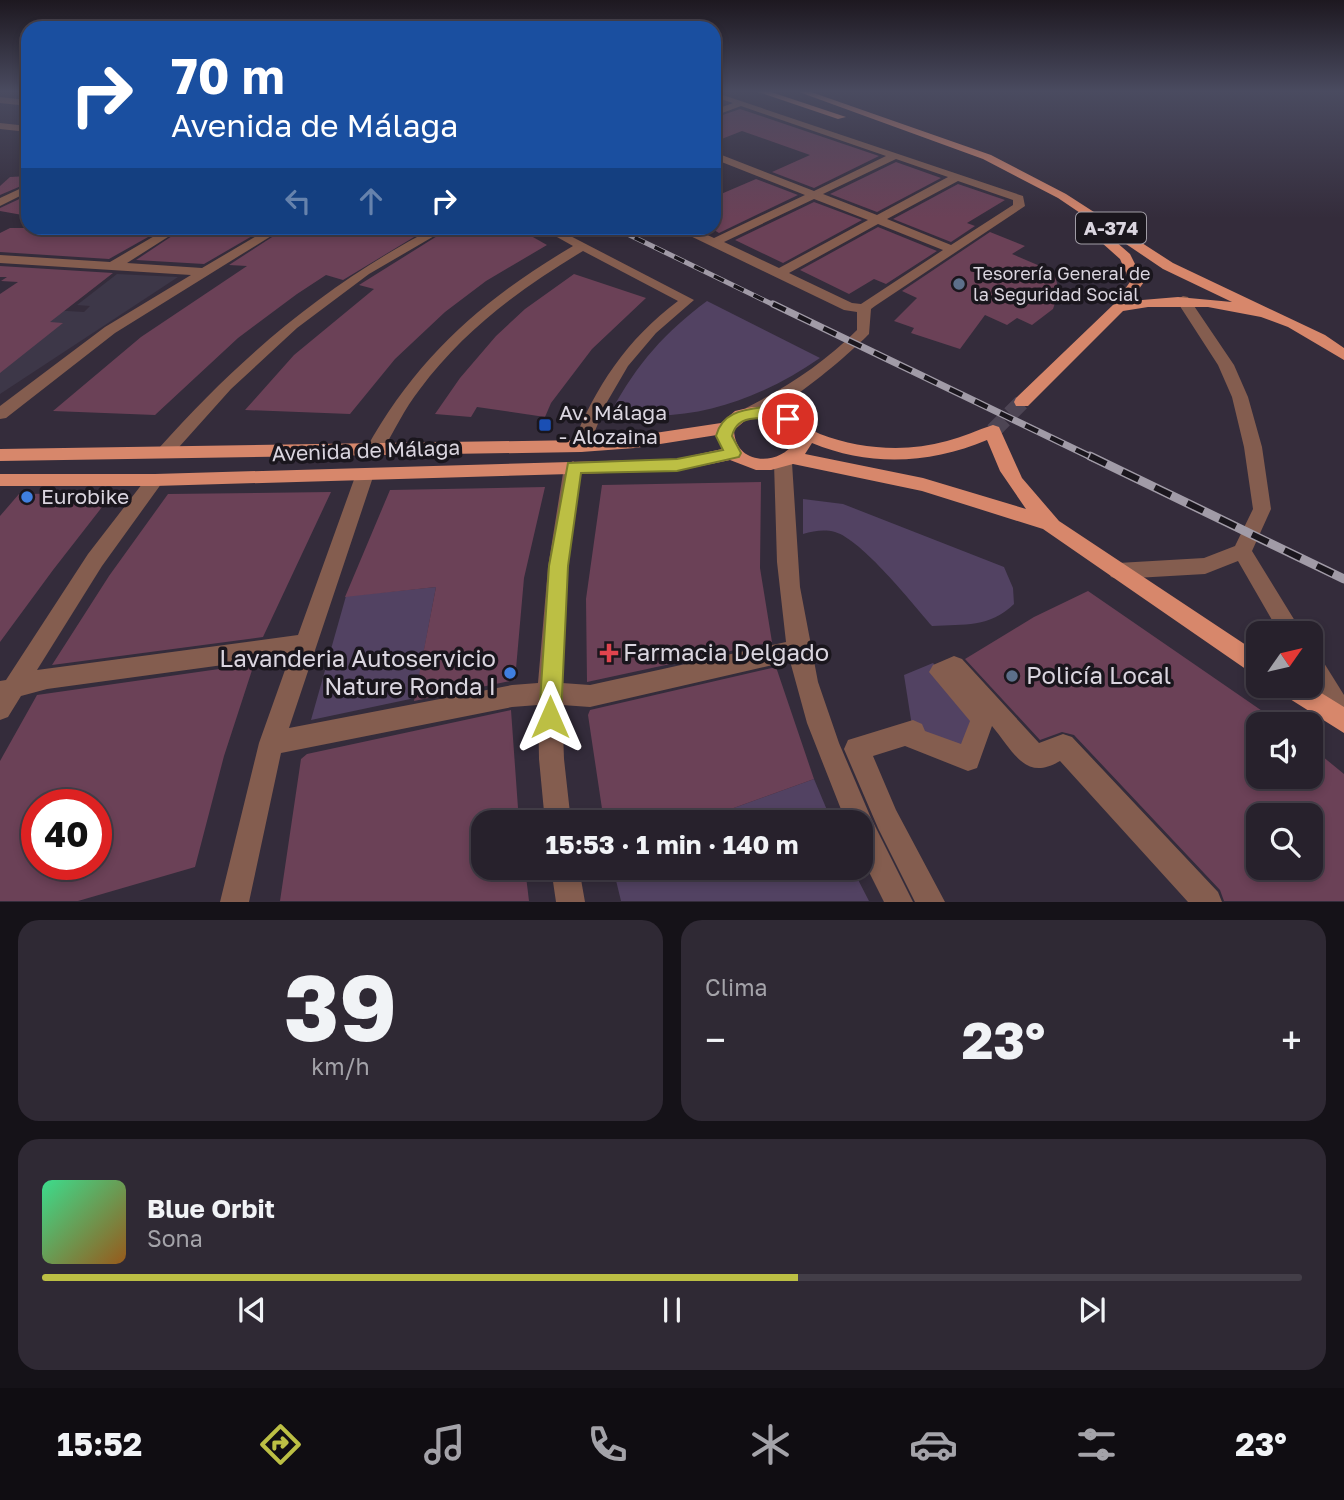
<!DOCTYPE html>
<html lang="es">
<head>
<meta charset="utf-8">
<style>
	:root { --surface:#27212c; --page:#2f2934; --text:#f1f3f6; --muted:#a4a3a9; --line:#433e48; --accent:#bcbf44 }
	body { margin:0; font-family:"Golos Text",sans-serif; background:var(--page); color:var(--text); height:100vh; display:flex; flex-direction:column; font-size:26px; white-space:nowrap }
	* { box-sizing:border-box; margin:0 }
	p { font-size:23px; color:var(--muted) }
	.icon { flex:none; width:38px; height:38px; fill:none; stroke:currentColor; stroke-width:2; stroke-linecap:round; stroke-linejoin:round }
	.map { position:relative; height:902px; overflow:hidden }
	.details { display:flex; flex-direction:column; gap:18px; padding:18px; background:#151218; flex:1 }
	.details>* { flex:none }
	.hud { position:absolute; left:21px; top:21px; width:700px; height:214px; border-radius:21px; box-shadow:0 4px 10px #0003,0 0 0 2px var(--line); background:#1a4fa0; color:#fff; overflow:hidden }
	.needle { width:46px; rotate:56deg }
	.buttons { position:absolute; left:1246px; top:621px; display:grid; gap:14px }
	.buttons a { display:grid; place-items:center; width:77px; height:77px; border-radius:14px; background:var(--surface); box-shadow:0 4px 10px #0003,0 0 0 2px var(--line); font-size:35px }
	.speed { position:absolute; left:21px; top:789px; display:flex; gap:14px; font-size:35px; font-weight:700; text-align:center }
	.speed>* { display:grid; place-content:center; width:91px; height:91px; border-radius:50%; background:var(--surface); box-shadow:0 4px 10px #0003,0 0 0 2px var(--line); line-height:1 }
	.speed .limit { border:10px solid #d22; background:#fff; color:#111 }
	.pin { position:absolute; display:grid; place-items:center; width:60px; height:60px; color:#fff; margin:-30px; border:4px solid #fff; border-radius:50%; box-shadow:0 2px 7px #0007 }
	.me { position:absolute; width:77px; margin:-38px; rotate:0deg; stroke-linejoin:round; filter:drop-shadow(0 0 5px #0008) }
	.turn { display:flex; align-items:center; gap:24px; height:147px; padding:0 35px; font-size:32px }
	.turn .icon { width:91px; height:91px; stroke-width:2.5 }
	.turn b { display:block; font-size:49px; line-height:60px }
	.lanes { display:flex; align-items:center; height:66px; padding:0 35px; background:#0003; justify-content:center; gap:35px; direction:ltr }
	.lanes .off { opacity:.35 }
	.big { font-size:52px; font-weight:700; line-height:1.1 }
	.details .card { flex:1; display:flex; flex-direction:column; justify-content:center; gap:10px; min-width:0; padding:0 24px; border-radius:21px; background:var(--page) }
	.details .dial { align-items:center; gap:0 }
	.dial b { font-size:91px; line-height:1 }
	.song { display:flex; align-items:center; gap:21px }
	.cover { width:84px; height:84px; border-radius:10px; background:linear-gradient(135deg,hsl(150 70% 55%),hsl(30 70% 35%)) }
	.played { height:7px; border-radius:4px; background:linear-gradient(90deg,var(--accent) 60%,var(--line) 60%) }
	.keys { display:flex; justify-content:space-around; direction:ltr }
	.heat { display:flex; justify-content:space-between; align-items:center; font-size:38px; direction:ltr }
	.details .tiles { flex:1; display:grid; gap:18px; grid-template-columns:1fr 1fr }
	.card:last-child { grid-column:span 2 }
	.trip { position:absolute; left:471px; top:810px; width:402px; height:70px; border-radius:21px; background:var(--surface); box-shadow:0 4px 10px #0003,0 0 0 2px var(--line); font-weight:700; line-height:70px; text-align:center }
	.menu { display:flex; height:112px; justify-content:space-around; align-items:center; background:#100d12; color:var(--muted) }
	.menu .icon { width:49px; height:49px }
	.menu .selected { color:var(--accent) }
	.menu b { font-size:32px; color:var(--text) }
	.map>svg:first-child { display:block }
	.commercial { fill:#3d3748 }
	.green { fill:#524262 }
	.building { fill:#6b4157; fill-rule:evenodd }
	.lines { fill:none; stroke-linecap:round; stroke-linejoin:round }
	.major-tunnel { stroke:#4d4554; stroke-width:16; stroke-dasharray:16 8; stroke-linecap:butt }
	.minor { fill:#845d4f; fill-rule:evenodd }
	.major { fill:#d7876b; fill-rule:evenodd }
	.rail-far2-casing { stroke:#a19ba7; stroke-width:5 }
	.rail-far1-casing { stroke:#a19ba7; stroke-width:7 }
	.rail-casing { stroke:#a19ba7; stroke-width:9 }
	.rail-far2 { stroke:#1a161d; stroke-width:3.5; stroke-dasharray:11; stroke-linecap:butt }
	.rail-far1 { stroke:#1a161d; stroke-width:4.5; stroke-dasharray:14; stroke-linecap:butt }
	.rail { stroke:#1a161d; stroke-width:6; stroke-dasharray:18; stroke-linecap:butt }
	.route { fill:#bcbf44; stroke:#7a7c2c; stroke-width:2 }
	.service-dot { fill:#5c6f8a; stroke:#1a161d; stroke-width:2.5 }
	.transit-dot { fill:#1a4fb4; stroke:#1a161d; stroke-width:2.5 }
	.shop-dot { fill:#3f7fe0; stroke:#1a161d; stroke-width:2.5 }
	.health-dot { fill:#e0444e; stroke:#1a161d; stroke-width:2.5 }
	.labels { text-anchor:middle; stroke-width:7; stroke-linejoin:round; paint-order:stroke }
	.far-poi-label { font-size:18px; fill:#dad5df; stroke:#1a161d; text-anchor:start }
	.shield { fill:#1a161d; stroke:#a09ca5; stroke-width:2 }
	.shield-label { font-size:19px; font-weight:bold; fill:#dad5df }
	.poi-label { font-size:21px; fill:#dad5df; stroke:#1a161d; text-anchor:start }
	.street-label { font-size:21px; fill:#dad5df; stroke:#1a161d }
	.near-poi-label { font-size:24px; fill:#dad5df; stroke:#1a161d; text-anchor:start }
</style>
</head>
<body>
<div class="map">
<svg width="1344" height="902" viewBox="0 0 1344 902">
	<rect width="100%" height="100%" fill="#342c3b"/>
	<path class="commercial" d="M117 274 178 277 0 394V307L84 312 90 306 77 305Z"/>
	<path class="green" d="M707 301 820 358C761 399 684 428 612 410 637 364 665 332 707 301Z
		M803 499 843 504 1004 567 1013 588 1014 604C989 628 965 624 932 626 912 603 862 540 835 532 824 529 814 531 803 534Z
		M436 587 415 698 311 720 346 596Z
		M933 663 983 718 968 759 914 739 904 675Z
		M814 779 832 822H695Z
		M613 868H852L869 901H621Z"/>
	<path class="building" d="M740 109 764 117 879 156 814 188 772 172 810 155 742 131 714 142V118Z
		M896 162 941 178 877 212 830 194Z
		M28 176V183L0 195V186L10 177Z
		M756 179 798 195 719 233 714 230V197Z
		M958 184 1005 200 967 223 975 226 951 242 893 219Z
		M28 195V216L0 211V208Z
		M814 202 862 220 783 263 735 240Z
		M878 227 937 251 886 284 874 279 849 294 800 270Z
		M10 228H164L109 259 0 252V233Z
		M184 228H266L204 264 136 260Z
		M286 228H429L343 280 326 275 297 294 238 338 155 415 53 411 141 337 247 266 229 265Z
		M450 228H517L547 245 486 281 445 312 395 359 350 414 245 410 294 355 374 289 359 285Z
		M990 232 1025 246 1012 254 1054 272 1059 291 1053 309 1032 325 1017 318 1007 325 985 315 960 349 911 333 914 328 894 321 917 298 902 291Z
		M0 266 113 273 50 322 63 323 0 373V294L18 282 1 281 7 277H0Z
		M574 274 646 298 592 349 551 403 545 417 477 407 471 417 435 414 460 378 496 336 525 309Z
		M761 482 760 568 772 642 587 682 586 599 602 485Z
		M545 487 524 578 515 680 414 701 436 587 345 597 390 490Z
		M331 492 263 637 52 665 109 576 168 494Z
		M113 493 53 570 0 642V516L19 494Z
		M1088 591 1281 724H1258V777H1311V747L1344 774V901H1224L1220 890 1074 735 1062 732 1040 740 965 659 1034 617ZM1258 816H1311V868H1258Z
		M254 664 224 756 195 867 78 901H0V761L37 695ZM37 805H96V864H37Z
		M776 667 814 779 695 822H604L588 715 590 710Z
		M511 710 519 822H483V868H525L529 901H280L301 759 307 754Z"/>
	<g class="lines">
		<path class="major-tunnel" d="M993 431 1022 402"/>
		<path class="minor" d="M714 92 1023 196 1025 206 875 306 871 309 869 334C850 353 772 423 746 416L744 412 746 408C787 387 824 363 857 330V312L844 310 680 231 678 228H692L714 238 805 195 714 159V152L814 191 886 156 741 106 714 116V110L733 103 714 97ZM896 159 948 177 877 215 823 194ZM958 181 1013 200V205L951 245 887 219ZM814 199 868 220 779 268 724 242ZM878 224 943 250 861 304 852 303 789 273Z
			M0 97 28 100V106L0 103Z
			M0 123 28 126V132L0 129Z
			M28 185V192L0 206V198Z
			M168 228H182L127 263 202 268 270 228H284L115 333 6 418 0 419V406L105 327 191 275 0 263V255L110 262Z
			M434 228H448L369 274 297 328 231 389 171 456H159L156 452 159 448C239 358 327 283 434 228Z
			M541 228H555L694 300 656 333 628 366 607 402 587 450 581 452 572 446C595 387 627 339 678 301L583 251C521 288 463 331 420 389 404 409 394 432 381 453H369L366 449C417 357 483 299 573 246Z
			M1183 296 1188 297 1234 365 1248 397 1262 447 1271 509 1252 551 1303 634H1280L1238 561 1205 574 1118 579 1111 577 1108 571 1111 565 1118 563 1204 558 1235 546 1253 509 1244 447 1232 397 1218 365 1176 300Z
			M783 457 792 463 800 587 818 682 839 743 871 818 913 902H884L861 856V822H846L807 723 790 661 590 707 562 705 564 759 571 822H545L539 759 538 705 512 707 281 753 249 902H220L259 743 290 656 47 689 21 696 8 717 0 720V681L6 680 88 554 149 475H161L164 480 102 566 37 670 298 635 356 474 365 468 374 474 289 728 512 685 538 683 548 567 564 467 573 461 582 467 568 567 562 683 590 685 786 642 777 562 774 463Z
			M1311 652 1319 655 1344 695V728L1335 725 1311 683Z
			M954 656 962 659 1039 743 1063 734 1072 737 1218 892 1222 902H1188L1060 761C1025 782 1014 752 992 726L977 768 968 771 905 746 873 756 896 810 945 902H915L878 828 844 749 848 740 913 720 922 724 925 731 961 744 970 721 929 672 933 665Z
			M551 868H579L585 902H556Z"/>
		<path class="major" d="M758 92H771L846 117 838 119Z
			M799 92H811L991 155 1066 194 1173 263 1325 335 1344 348V360L1288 327 1261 317 1208 307H1148L1123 311 1028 406H1016L1014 402 1016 398 1114 304 1130 282 1120 259 1092 234V228H1100L1130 254 1144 282 1130 301 1178 297 1232 302 1163 269 1058 198 983 159Z
			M752 407C766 407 781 408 794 416 804 422 808 429 820 434 860 449 905 453 947 441 963 437 977 430 993 425L999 427 1022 478 1059 521 1258 653V675L1250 672 1043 529 922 491 793 464 771 470H756L730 460 677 471 155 486H0V474H155L677 459 722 449 717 435 635 448 581 452 0 461V449L581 440 635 436 721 423 735 411ZM761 418C778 419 790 425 795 442 778 467 735 465 734 430L747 419ZM987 440 1000 471 1026 509 923 478 805 454 812 443C870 467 930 464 987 440Z
			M1278 686H1310L1344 707V733L1282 694Z"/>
		<g class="rail-far2-casing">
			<path id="rail-far2" d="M615 228 776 306"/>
		</g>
		<g class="rail-far1-casing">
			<path id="rail-far1" d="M773 304 1093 458"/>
		</g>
		<g class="rail-casing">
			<path id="rail" d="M1090 456 1344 579"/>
		</g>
		<use href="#rail-far2" class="rail-far2"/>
		<use href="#rail-far1" class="rail-far1"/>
		<use href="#rail" class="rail"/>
	</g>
	<linearGradient id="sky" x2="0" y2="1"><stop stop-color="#1d1820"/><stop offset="0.42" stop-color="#4a4b60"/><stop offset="1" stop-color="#4a4b60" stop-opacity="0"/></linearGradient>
	<rect width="1344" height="218" fill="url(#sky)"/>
	<path class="route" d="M764 407 793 415 795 419 788 424C769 419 738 410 732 436L741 453 739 457 677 471 581 473 568 566 561 717 558 724 550 727 542 724 539 717 549 566 568 463 677 459 723 450 716 436C722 412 743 410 764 407Z"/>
	<g class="service-dot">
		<circle cx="959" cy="284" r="7"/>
		<circle cx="1012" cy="676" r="7"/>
	</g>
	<rect class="transit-dot" x="538" y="418" width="14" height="14" rx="3.5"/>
	<g class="shop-dot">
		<circle cx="27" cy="497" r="7"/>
		<circle cx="510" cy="673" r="7"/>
	</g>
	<path class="health-dot" d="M605.5 642.5h7v7h7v7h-7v7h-7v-7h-7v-7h7z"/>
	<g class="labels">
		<g class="far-poi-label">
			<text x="973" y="280">Tesorería General de<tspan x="973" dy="21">la Seguridad Social</tspan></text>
		</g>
		<rect class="shield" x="1076" y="212.5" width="70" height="31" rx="5"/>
		<g class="shield-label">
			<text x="1111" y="235">A-374</text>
		</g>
		<g class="poi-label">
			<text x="559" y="420">Av. Málaga<tspan x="559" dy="24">- Alozaina</tspan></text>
			<text x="41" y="504">Eurobike</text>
		</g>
		<g class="street-label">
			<text transform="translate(366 451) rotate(-2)" y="7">Avenida de Málaga</text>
		</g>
		<g class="near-poi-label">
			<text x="623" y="661">Farmacia Delgado</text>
			<text x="496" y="667" text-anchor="end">Lavanderia Autoservicio<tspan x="496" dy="28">Nature Ronda I</tspan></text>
			<text x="1026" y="684">Policía Local</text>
		</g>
	</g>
</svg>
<div class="buttons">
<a><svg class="needle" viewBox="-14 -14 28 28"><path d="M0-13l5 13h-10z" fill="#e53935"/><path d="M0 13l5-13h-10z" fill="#a4a3a9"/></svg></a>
<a><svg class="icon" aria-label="sound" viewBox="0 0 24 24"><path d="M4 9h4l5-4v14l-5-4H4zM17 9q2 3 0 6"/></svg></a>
<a><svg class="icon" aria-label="search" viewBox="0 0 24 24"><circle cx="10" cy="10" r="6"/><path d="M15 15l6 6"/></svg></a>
</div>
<div class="speed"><div class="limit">40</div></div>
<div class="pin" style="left:788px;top:419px;background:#d93025"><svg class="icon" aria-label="arrive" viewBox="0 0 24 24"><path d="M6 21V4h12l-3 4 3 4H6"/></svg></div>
<svg class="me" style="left:550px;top:717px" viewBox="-20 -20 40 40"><path d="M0-17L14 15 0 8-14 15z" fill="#bcbf44" stroke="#fff" stroke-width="4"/></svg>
<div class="trip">15:53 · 1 min · 140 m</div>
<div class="hud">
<div class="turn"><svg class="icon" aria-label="right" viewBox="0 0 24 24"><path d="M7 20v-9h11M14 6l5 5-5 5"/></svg><div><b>70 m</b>Avenida de Málaga</div></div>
<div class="lanes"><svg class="icon off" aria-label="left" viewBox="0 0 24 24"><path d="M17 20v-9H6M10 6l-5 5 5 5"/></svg><svg class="icon off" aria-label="ahead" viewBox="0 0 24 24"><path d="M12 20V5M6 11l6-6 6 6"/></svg><svg class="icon" aria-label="right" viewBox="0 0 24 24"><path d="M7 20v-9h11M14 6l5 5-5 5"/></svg></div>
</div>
</div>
<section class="details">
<div class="tiles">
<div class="card dial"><b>39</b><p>km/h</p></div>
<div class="card"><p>Clima</p>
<div class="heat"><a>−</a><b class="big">23°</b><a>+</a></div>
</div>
<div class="card">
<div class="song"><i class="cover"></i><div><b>Blue Orbit</b><p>Sona</p></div></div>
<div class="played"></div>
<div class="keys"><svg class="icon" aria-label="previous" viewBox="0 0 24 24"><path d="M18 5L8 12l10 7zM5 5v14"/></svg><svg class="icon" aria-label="pause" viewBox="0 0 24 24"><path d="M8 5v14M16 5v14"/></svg><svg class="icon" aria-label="next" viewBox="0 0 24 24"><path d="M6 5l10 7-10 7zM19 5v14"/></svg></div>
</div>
</div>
</section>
<nav class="menu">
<b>15:52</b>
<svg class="icon selected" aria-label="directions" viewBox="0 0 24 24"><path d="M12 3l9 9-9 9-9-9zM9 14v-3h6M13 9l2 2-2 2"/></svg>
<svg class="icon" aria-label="music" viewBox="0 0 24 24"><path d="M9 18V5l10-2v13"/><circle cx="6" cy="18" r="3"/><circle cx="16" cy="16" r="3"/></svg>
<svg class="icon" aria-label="phone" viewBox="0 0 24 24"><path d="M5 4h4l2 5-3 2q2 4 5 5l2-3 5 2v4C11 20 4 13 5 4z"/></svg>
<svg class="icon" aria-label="climate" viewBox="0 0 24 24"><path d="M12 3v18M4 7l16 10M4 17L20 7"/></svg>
<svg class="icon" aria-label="car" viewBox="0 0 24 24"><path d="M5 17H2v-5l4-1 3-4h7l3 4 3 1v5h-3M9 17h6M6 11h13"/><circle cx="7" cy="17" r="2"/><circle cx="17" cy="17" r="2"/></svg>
<svg class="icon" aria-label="filters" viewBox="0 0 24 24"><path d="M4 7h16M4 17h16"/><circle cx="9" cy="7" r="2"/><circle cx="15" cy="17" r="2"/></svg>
<b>23°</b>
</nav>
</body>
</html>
